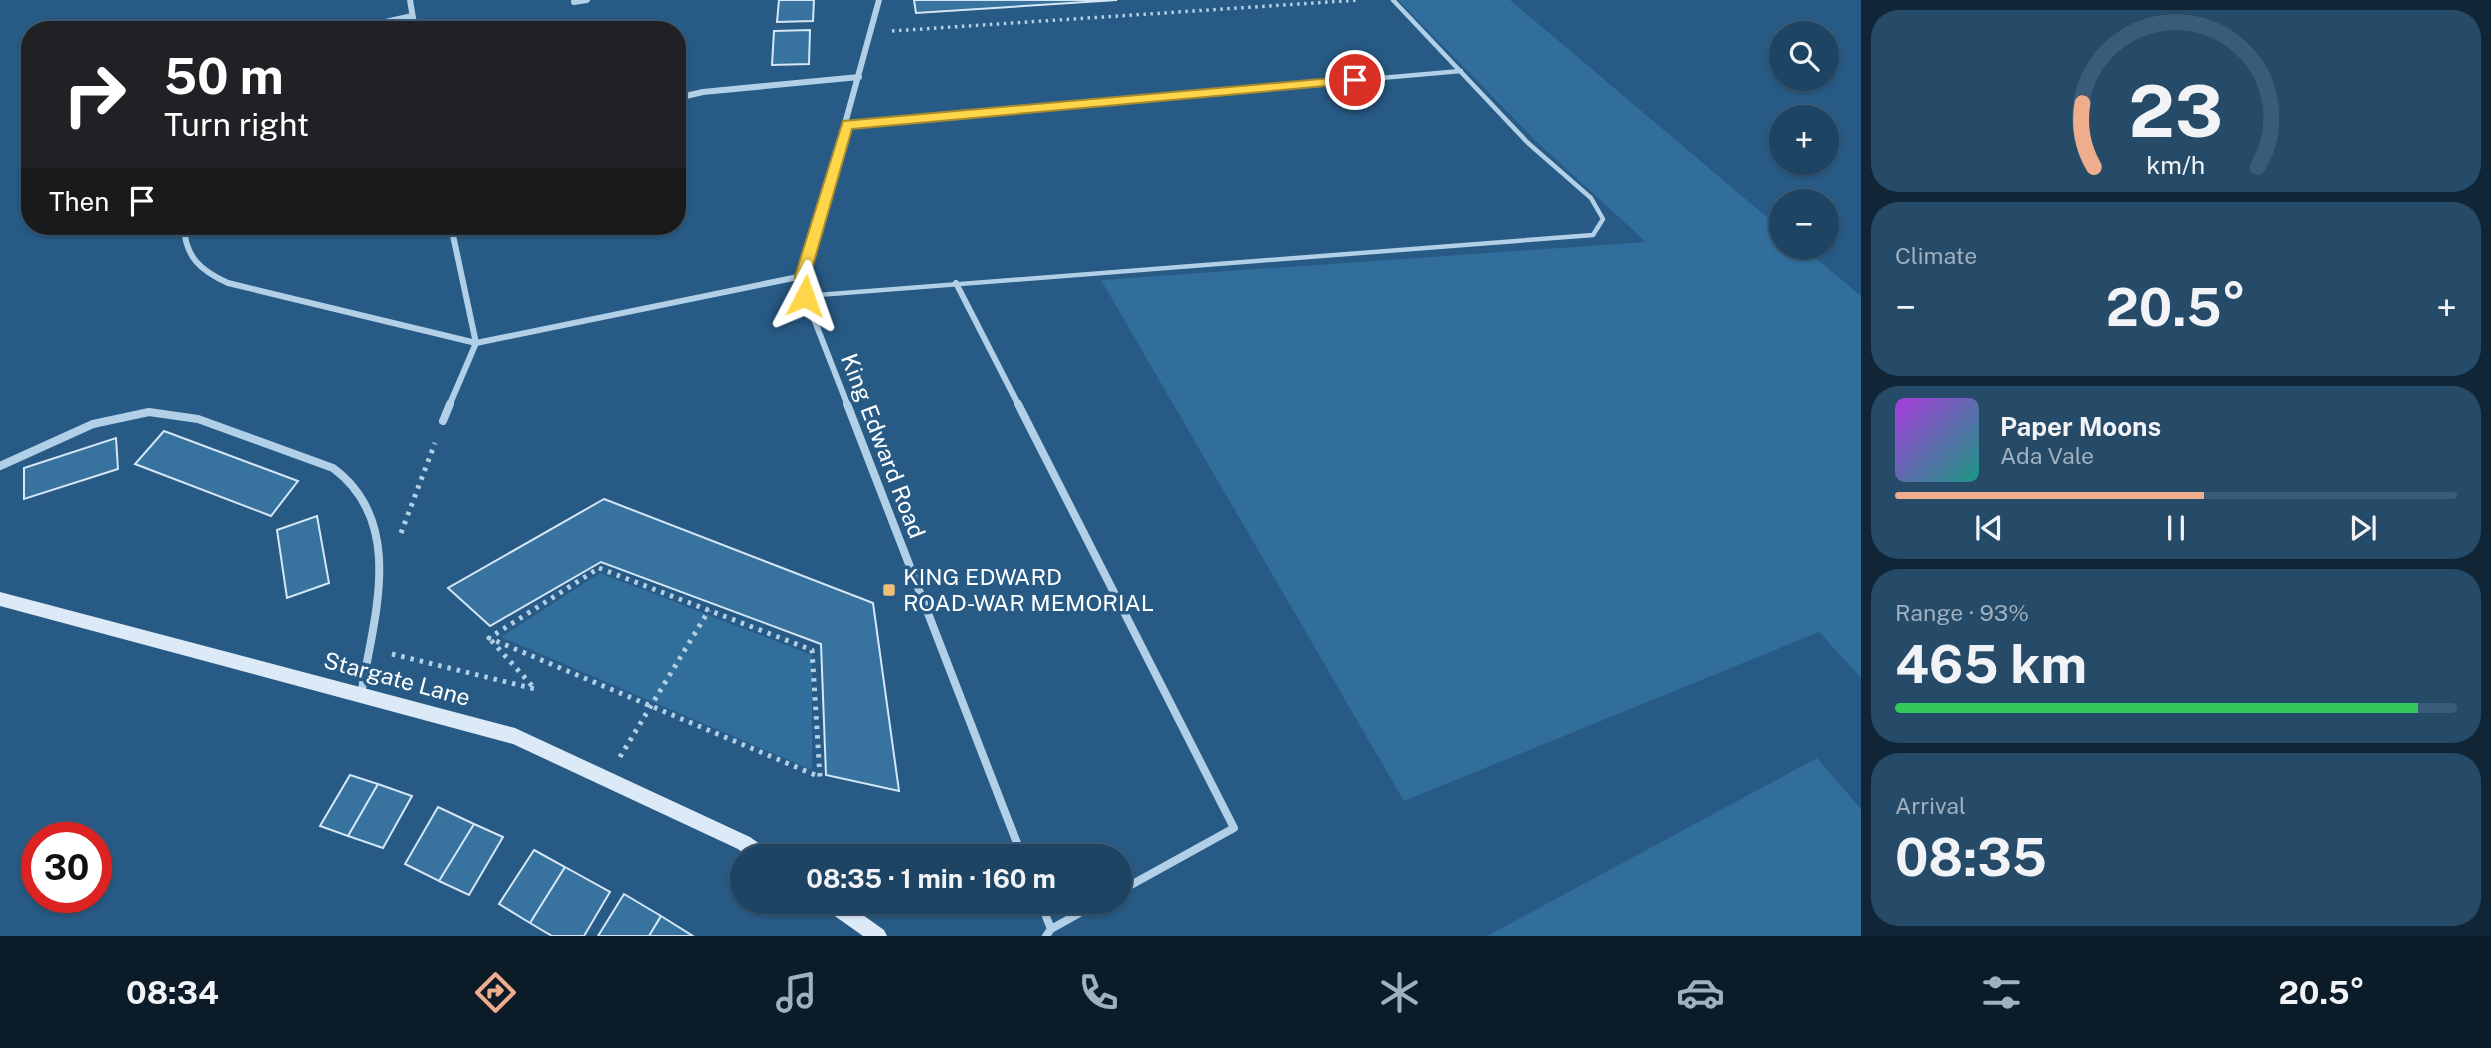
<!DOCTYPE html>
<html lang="en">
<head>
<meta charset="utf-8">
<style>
	:root { --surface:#1d4463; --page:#254b69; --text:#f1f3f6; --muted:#a0b0be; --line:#3b5c78; --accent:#eead8d }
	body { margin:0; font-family:"Public Sans",sans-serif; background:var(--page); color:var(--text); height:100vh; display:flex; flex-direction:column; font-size:26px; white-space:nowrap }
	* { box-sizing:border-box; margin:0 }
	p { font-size:23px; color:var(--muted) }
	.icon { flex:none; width:38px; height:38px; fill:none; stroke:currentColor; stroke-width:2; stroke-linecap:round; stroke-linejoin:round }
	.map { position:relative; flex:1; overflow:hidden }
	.details { display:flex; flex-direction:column; gap:10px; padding:10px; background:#102536; width:630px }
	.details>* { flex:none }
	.top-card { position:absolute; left:21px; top:21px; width:665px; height:214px; border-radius:28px; box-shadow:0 2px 5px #0004,0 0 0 2px var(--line); background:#202124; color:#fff; overflow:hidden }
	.tools { position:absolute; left:1769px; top:21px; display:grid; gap:14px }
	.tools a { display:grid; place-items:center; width:70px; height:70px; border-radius:50%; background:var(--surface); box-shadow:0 2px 5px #0004,0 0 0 2px var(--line); font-size:35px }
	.speed { position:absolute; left:21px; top:822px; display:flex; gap:14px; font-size:35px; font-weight:700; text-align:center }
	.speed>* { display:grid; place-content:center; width:91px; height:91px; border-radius:50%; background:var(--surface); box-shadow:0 2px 5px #0004,0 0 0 2px var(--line); line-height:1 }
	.speed .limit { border:10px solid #d22; background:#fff; color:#111 }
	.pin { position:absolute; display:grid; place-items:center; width:60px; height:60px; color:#fff; margin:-30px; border:4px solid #fff; border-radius:50%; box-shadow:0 2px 7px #0007 }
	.me { position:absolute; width:77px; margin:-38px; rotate:4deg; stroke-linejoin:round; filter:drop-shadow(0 0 5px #0008) }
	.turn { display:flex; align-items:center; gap:24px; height:147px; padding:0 28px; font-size:32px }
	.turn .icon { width:91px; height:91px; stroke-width:2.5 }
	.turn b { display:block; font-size:49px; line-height:60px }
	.then { display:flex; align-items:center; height:66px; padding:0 28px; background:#0003; gap:14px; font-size:26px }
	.big { font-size:52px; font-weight:700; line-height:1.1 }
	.details .widget { flex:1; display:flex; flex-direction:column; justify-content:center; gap:10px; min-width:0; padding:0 24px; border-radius:28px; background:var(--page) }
	.details .dial { align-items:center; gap:0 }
	.dial svg { height:182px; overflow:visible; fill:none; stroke:var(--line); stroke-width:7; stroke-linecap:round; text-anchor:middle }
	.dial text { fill:var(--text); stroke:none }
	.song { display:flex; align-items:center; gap:21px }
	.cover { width:84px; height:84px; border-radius:10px; background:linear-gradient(135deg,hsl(280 70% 55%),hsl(170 70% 35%)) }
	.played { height:7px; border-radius:4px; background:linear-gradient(90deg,var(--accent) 55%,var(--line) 55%) }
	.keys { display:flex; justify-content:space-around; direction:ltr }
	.heat { display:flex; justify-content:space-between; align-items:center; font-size:38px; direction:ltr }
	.charge { height:10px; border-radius:5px; background:linear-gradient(90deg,#34c759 93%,var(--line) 0) }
	.trip { position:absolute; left:730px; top:844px; width:402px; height:70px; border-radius:35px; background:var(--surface); box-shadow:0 2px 5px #0004,0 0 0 2px var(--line); font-weight:700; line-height:70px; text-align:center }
	.dock { display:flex; height:112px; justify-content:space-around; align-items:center; background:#0c1b28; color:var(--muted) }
	.dock .icon { width:49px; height:49px }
	.dock .selected { color:var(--accent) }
	.dock b { font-size:32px; color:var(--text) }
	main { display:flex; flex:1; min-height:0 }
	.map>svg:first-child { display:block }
	.green { fill:#326e9b }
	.building { fill:#3873a0; stroke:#d5e7f6; stroke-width:2 }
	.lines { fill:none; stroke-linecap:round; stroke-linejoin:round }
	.path-far1 { stroke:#b1d0e7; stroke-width:3.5; stroke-dasharray:2.5 4.5; stroke-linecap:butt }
	.path { stroke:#b1d0e7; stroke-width:5; stroke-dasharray:3.5 6; stroke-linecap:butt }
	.lane { stroke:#b1d0e7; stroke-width:4.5 }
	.street-far1 { stroke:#b1d0e7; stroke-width:6 }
	.street { stroke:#b1d0e7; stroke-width:8 }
	.secondary { fill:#dbeaf6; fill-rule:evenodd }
	.route { fill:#ffd54a; stroke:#a68a30; stroke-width:2 }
	.poi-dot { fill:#efbf77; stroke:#275a84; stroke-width:2.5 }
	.labels { text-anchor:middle; stroke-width:7; stroke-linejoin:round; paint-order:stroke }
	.street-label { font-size:23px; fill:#fff; stroke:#275a84 }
	.poi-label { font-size:23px; fill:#fff; stroke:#275a84; text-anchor:start }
</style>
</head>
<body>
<main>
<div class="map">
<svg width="1861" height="936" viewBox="0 0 1861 936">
	<rect width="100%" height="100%" fill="#275a84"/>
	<path class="green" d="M1398 0H1510L1781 229 1782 247H1802L1861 296V678L1819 632 1404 801 1101 280 1646 242 1537 142Z
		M600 573 812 655V770L501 637Z
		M1817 758 1861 809V936H1487Z"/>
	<path class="building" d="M779 0H814L813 21 777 22Z
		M914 0H1117L916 13Z
		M810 30 809 64 772 65 774 31Z
		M164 431 298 481 271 516 135 464Z
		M116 438 118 469 24 499V468Z
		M604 499 873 603 899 791 826 775 821 644 601 562 490 626 448 588Z
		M317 516 329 583 287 598 277 530Z
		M350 775 378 784 348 836 320 826Z
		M378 784 412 796 383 848 348 836Z
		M438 807 474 824 439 881 405 864Z
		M474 824 503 837 469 895 439 881Z
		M534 850 565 867 530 923 499 904Z
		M565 867 610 892 584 936H552L530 923Z
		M624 894 661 916 649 936H598Z
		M661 916 693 936H649Z"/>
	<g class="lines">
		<path class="path-far1" d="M892 31 1359 0"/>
		<path class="path" d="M401 533 435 443
			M599 568 812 650 820 777 489 638Z
			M392 654 535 689 489 638
			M620 757 709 610"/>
		<path class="lane" d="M847 125 1461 71
			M805 296 1593 235 1603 219 1591 198 1528 143 1393 0"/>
		<path class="street-far1" d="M410 0 415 30
			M574 2 587 0
			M351 30 412 16
			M677 98 703 92 859 77
			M184 226C185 257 201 271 228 283L476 343 803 276
			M956 283 1019 406
			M449 406 476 343 451 226
			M848 406 805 296 803 276 879 0"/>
		<path class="street" d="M847 404 1022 856
			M1018 404 1234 828 1120 891
			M443 421 450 404
			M0 466 93 424 149 412 198 419 333 468C407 523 373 619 361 695
			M1040 901 1051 929 1046 936
			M1051 929 1101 901"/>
		<path class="secondary" d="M0 592 515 728 750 837 768 850 770 856H747L738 849 513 744 0 606Z
			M819 901H843L884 930 887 936H863L822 907Z"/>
	</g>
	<path class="route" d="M1355 76 1361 80 1359 83 852 129 810 276 812 296 805 302 797 296 795 276 843 121Z"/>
	<rect class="poi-dot" x="882" y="583" width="14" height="14" rx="3.5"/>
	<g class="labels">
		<g class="street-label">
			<text transform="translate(883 446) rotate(69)" y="8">King Edward Road</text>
			<text transform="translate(397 679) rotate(15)" y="8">Stargate Lane</text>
		</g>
		<g class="poi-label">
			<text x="903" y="585">KING EDWARD<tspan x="903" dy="26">ROAD-WAR MEMORIAL</tspan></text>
		</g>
	</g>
</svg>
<div class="tools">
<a><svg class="icon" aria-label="search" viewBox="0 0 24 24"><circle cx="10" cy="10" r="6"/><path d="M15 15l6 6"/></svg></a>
<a>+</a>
<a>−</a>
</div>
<div class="speed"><div class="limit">30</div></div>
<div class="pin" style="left:1355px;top:80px;background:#d93025"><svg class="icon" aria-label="arrive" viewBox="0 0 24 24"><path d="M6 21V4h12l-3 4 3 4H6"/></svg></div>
<svg class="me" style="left:805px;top:296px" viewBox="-20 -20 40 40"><path d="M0-17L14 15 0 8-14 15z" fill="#ffd54a" stroke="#fff" stroke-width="4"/></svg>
<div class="trip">08:35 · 1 min · 160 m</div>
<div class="top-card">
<div class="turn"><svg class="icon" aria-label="right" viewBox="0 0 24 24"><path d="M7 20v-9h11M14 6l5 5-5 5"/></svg><div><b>50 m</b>Turn right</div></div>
<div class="then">Then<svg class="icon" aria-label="arrive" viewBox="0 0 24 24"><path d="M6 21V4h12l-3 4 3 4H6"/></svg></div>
</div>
</div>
<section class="details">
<div class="widget dial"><svg viewBox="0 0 100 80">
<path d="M14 69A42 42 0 1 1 86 69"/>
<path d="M14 69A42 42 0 0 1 9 41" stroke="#eead8d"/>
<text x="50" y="56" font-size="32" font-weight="700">23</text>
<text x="50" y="72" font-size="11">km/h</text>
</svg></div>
<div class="widget"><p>Climate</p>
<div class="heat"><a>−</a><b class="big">20.5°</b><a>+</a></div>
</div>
<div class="widget">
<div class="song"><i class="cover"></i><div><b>Paper Moons</b><p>Ada Vale</p></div></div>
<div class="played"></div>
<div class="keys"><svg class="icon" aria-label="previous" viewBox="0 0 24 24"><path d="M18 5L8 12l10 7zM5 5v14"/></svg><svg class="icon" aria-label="pause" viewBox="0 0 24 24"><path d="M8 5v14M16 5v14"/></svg><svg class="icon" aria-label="next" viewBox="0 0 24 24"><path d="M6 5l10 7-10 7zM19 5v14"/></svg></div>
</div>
<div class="widget"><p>Range · 93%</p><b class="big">465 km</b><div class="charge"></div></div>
<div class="widget"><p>Arrival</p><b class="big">08:35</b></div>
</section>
</main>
<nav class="dock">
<b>08:34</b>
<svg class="icon selected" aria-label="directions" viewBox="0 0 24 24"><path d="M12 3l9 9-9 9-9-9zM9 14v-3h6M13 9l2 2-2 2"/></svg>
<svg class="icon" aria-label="music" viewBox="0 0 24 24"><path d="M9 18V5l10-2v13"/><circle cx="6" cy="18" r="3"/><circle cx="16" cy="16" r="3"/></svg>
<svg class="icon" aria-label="phone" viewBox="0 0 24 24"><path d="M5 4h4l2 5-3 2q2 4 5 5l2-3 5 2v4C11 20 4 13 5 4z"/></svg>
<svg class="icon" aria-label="climate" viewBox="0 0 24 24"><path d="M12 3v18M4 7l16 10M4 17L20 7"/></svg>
<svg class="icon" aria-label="car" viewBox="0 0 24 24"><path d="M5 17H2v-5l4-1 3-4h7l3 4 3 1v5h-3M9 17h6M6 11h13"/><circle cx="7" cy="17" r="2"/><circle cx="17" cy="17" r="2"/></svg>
<svg class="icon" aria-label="filters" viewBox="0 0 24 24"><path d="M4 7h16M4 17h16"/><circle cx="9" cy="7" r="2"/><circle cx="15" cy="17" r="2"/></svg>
<b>20.5°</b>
</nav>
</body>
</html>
